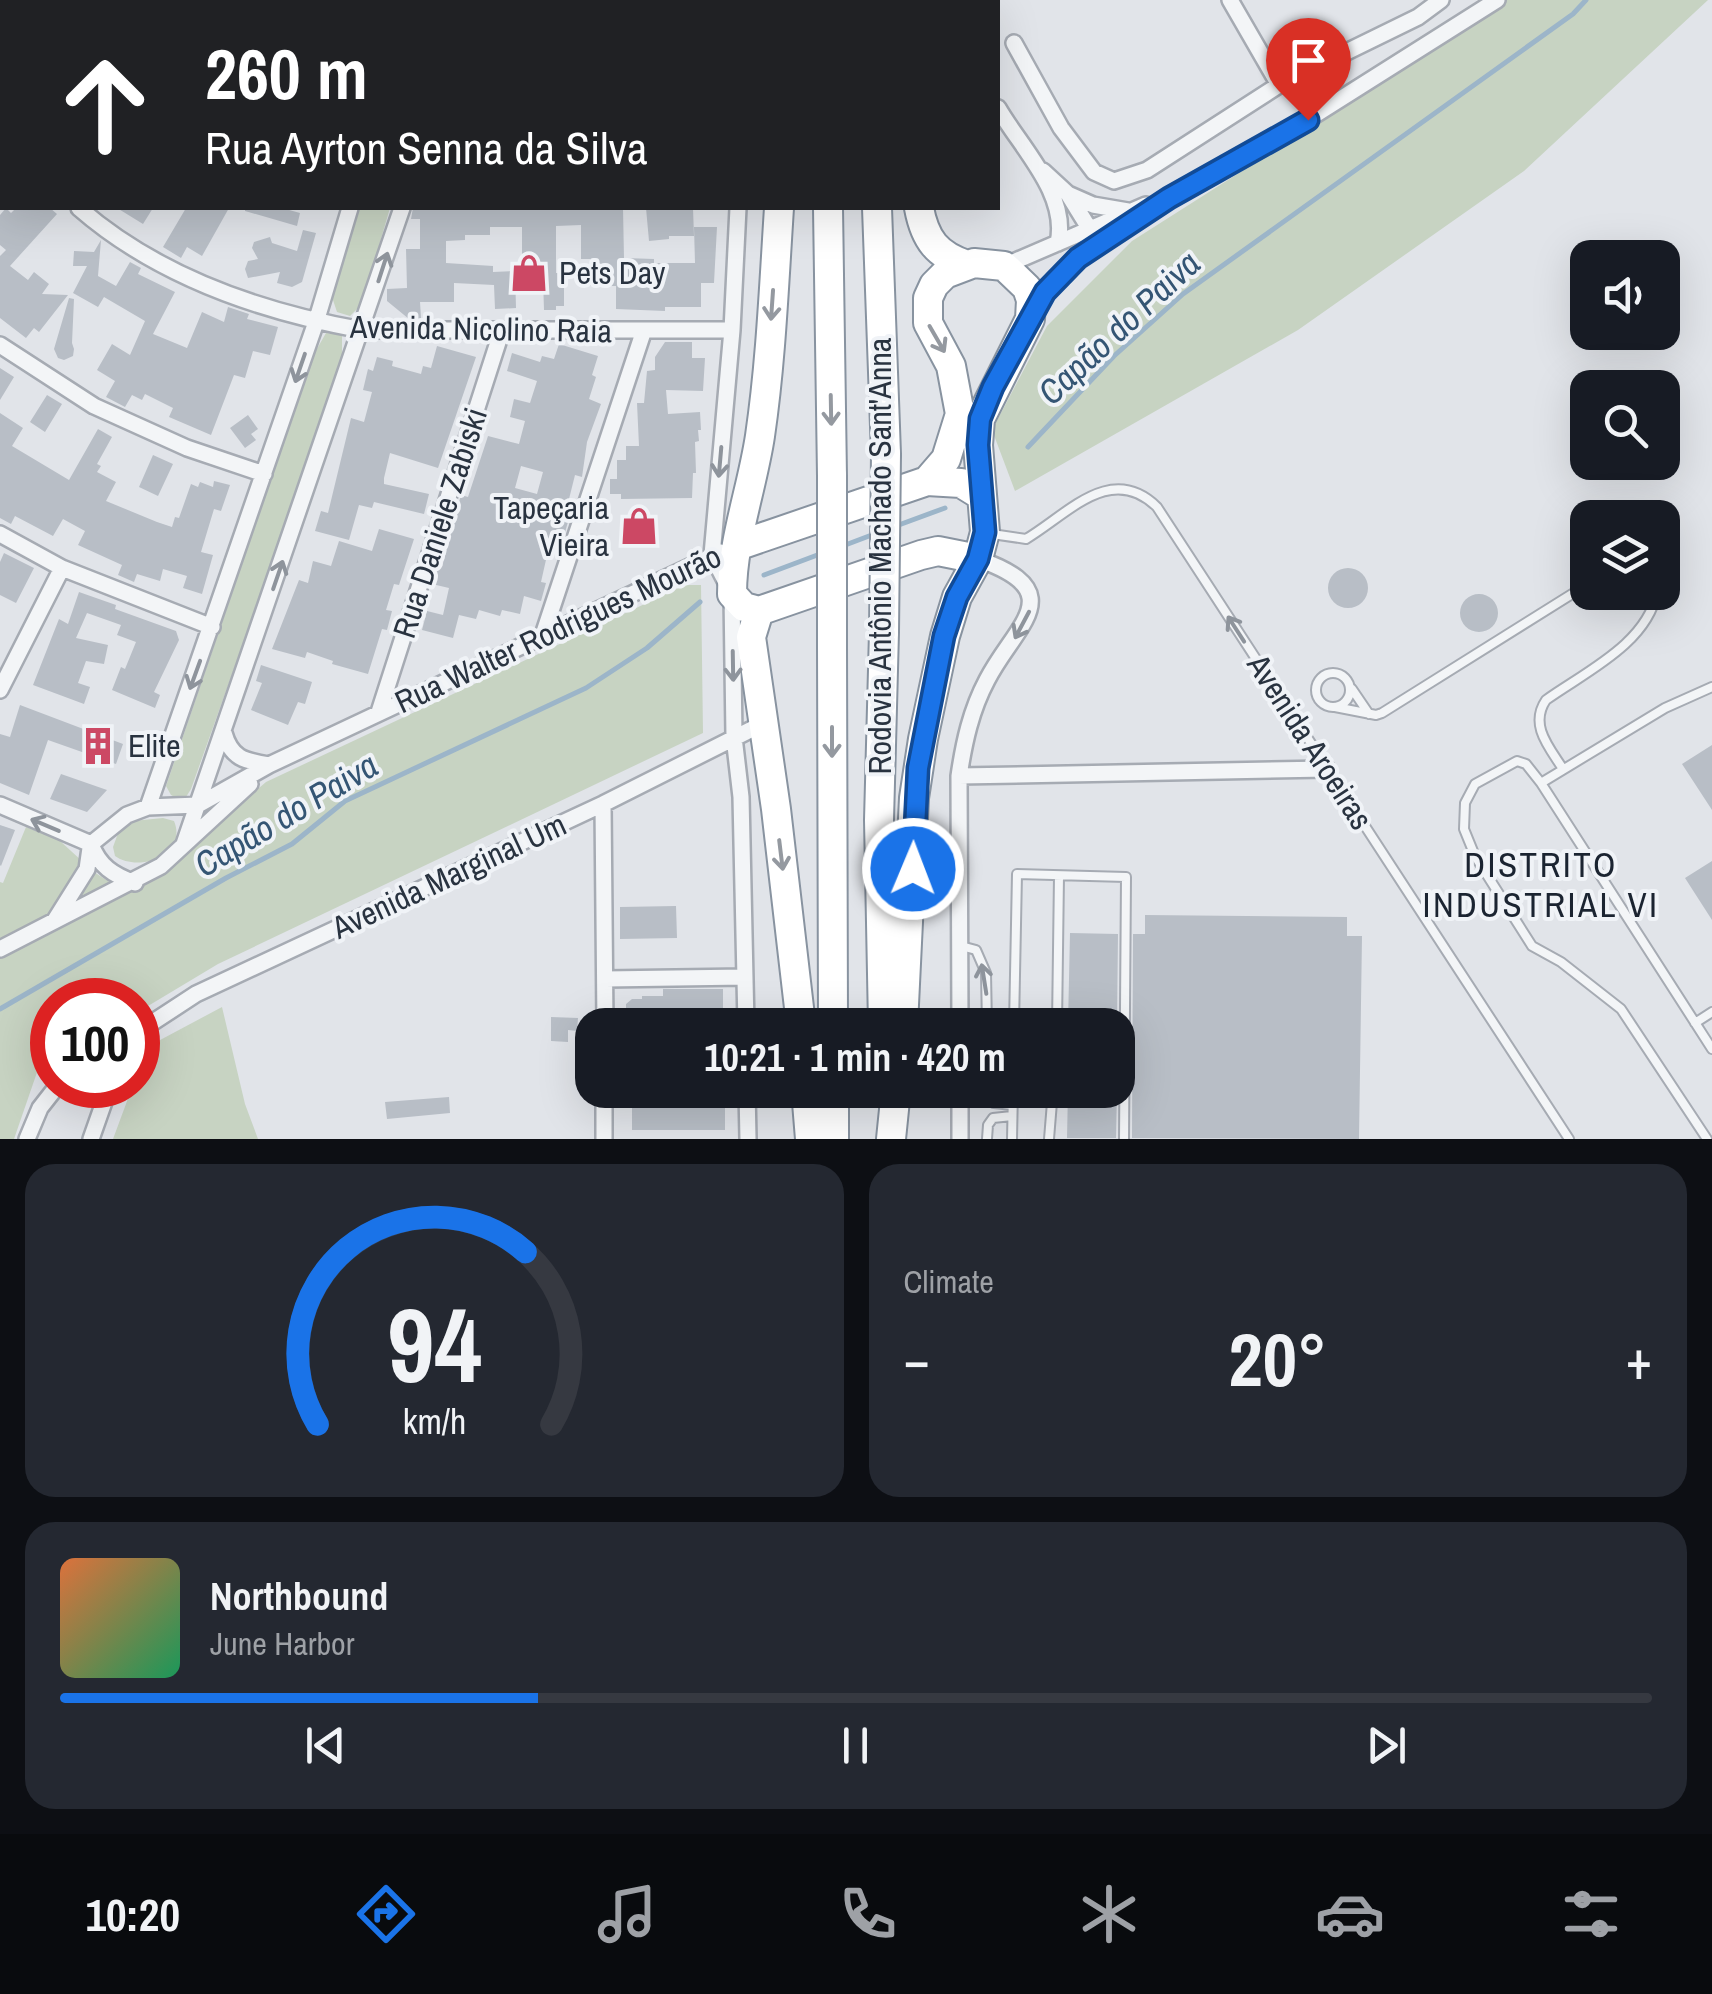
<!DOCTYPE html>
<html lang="en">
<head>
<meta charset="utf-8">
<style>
	:root { --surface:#171b24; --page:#242831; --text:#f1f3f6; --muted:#9ea1a6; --line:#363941; --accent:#1a73e8 }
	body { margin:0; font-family:"Archivo Narrow",sans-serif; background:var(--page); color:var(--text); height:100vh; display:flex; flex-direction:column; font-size:38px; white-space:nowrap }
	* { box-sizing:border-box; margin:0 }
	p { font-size:32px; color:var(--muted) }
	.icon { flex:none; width:55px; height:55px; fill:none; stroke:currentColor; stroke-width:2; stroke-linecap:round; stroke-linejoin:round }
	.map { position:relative; height:1139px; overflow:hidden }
	.details { display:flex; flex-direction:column; gap:25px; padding:25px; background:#0d0f14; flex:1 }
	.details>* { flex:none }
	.banner { position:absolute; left:0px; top:0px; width:1000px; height:210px; box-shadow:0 10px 40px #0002; background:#202124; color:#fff; overflow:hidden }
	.buttons { position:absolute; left:1570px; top:240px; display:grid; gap:20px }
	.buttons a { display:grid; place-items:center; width:110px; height:110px; border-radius:20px; background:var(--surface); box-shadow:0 10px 40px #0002; font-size:50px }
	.speed { position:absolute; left:30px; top:978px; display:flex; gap:20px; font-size:50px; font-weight:700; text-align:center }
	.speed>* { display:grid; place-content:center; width:130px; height:130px; border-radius:50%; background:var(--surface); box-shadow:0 10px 40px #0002; line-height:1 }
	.speed .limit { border:15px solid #d22; background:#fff; color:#111 }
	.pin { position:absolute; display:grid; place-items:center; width:85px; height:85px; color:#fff; margin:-102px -42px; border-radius:50% 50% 50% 0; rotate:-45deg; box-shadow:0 0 10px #0007 }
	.pin .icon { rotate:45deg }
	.me { position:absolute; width:110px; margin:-55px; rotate:1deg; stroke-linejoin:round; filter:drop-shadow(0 0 8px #0008) }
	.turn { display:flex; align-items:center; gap:35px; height:210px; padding:0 40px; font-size:45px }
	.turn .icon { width:130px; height:130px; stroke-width:2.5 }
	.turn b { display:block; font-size:70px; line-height:85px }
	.big { font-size:75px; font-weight:700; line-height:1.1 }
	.details .widget { flex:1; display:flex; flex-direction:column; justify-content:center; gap:15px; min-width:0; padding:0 35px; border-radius:30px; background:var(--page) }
	.details .dial { align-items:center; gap:0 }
	.dial svg { height:260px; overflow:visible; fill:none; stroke:var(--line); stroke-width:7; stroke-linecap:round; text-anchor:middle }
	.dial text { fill:var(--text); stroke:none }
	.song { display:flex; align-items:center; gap:30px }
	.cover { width:120px; height:120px; border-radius:15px; background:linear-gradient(135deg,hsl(20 70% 55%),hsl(150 70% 35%)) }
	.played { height:10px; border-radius:5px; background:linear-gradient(90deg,var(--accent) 30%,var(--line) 30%) }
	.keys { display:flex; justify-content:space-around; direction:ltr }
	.heat { display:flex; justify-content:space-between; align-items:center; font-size:55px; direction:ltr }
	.details .tiles { flex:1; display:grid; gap:25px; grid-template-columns:1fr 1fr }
	.widget:last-child { grid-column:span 2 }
	.trip { position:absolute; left:575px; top:1008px; width:560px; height:100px; border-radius:30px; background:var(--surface); box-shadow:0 10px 40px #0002; font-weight:700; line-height:100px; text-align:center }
	.dock { display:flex; height:160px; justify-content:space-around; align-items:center; background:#090b0e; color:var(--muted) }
	.dock .icon { width:70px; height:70px }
	.dock .current { color:var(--accent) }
	.dock b { font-size:45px; color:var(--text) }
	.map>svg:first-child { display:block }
	.green { fill:#c7d3c2 }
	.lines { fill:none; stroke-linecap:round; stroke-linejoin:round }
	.stream { stroke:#9cb5c9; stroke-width:5 }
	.building { fill:#b8bec6; fill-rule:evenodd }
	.service-casing { stroke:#a6abb3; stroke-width:12 }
	.minor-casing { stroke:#a6abb3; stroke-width:20 }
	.motorway-casing { stroke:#8893a0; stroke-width:32 }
	.service { stroke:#f3f5f7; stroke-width:8 }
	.minor { stroke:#f3f5f7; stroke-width:15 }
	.motorway { stroke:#fff; stroke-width:28 }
	.motorway-bridge-casing { stroke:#8893a0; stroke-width:32; stroke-linecap:butt }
	.motorway-bridge { stroke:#fff; stroke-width:28 }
	.oneway { stroke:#8e949c }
	.oneway2 { stroke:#9499a0 }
	.route-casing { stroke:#114b97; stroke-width:25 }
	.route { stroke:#1a73e8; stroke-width:18 }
	.labels { text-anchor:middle; stroke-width:8; stroke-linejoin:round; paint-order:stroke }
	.poi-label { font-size:32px; fill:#293340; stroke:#f0f3f7; text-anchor:start }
	.street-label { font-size:32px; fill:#293340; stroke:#f0f3f7 }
	.water-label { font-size:35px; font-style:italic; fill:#345574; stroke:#f0f3f7 }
	.neighbourhood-label { font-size:35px; letter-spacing:2.5px; fill:#1b2431; stroke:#f0f3f7 }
</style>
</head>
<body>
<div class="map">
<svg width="1712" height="1139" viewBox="0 0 1712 1139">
	<rect width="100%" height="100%" fill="#e1e4e9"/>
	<path class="green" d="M1500 0H1708L1524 171 1298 330 1015 491 992 430 1047 326 1132 241 1473 24Z
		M359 208H390L362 304 350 316 337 312 332 297Z
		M326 333 342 335V355L295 498 191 789 186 797 180 800 171 795 166 786 314 354Z
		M685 585H701L703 733 218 964 138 1012V1000H52V1053L43 1055 14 1139H0V958L143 886 266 782Z
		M163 818 174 821C188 855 139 873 115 856L113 847 120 828 133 821Z
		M26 827 59 840 94 872 111 883C79 907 39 926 0 938V882L3 883Z
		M222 1007 245 1104 258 1139H113L133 1085H138V1072L147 1047Z"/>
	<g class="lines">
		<path class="stream" d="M1028 447 1114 356 1183 294 1573 14 1586 0
			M896 526 945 508
			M840 547 877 533
			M764 575 820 554
			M0 1009 226 878 292 844 345 801 586 688 647 648 700 602"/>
	</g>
	<path class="building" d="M6 208 11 213 16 208H50L57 214 10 266 28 280 34 272 49 284 42 294 68 295 39 332 34 328 26 338 0 318V256L6 250 0 245V215Z
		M117 208H153L143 224Z
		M186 208H229L202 256 187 247 181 258 163 247Z
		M245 208H282L300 213 297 226 245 211Z
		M413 208H623L624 258 654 259V263H695L694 227H717L714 283H701V307H665V311L616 309V286H590V259H581V225L556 226V273H564V306H556V310H544L543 279H518V263H522V227H490V235H465V240L446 241V263L493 266V272L515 271 516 308 495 309 494 285 454 283V302H420L421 318 409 319 387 301V289L407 288 406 249H420V219H411Z
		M646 208H693L694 236H669V239L649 241Z
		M303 230 316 233 302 282 292 287 277 283 280 272 248 278 245 269 248 261 258 259 252 248 254 242 270 237 272 243 297 251Z
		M101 240 98 276 116 286 130 262 141 268 138 274 175 292 153 334 187 348 202 312 224 322 228 307 249 314 247 319 278 327 270 355 253 351 245 378 234 375 211 435 169 417 173 408 145 394 142 400 132 395 125 407 106 397 115 381 97 370 112 344 130 355 145 321 104 297 98 307 73 293 87 266H73L74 251 94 252Z
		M69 298 74 299 72 343 74 349 73 356 64 360 58 358 54 349Z
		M665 342H692V358H705L703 391 666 390 668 414 700 412 701 430H698L699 441 695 442 696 473H693L692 498 621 499V494H610V479H617V460H626V446H639L637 403H644L647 371 655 370V357Z
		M559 344 598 356 592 375 596 377 589 399 601 404 587 442 582 477 575 475 568 503 573 504 564 536 553 534 550 542 541 582 546 583 541 601 524 596 520 614 502 610 500 616 479 610 476 619 459 615 453 638 422 630 427 611 443 615 449 588 432 584 438 566 442 567 461 495 468 497 488 436 519 444 525 421 510 417 514 399 530 403 537 381 507 371 512 353 540 362 542 356 554 359ZM521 466 543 472 537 494 515 488Z
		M437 346 476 357 438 468 390 453 384 478V484L429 494 424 514 374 502 372 508 359 505 349 540 315 531 321 511 328 513 351 418 364 422 372 392 363 390 368 369 373 371 377 357 393 361 392 366 421 374 423 366 431 368Z
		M0 368 14 377 0 400Z
		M47 395 62 404 45 432 30 422Z
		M0 413 23 428 12 446 69 480 98 429 112 437 97 464 101 466 97 472 116 482 106 501 157 522 172 527 175 517 179 518 191 484 198 487 200 482 213 487 214 481 230 485 221 511 214 509 201 552 213 555 202 594 183 588 187 576 163 569 160 581 137 574 134 582 118 575 122 565 78 545 85 531 63 519 53 536 15 516 11 524 0 518Z
		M248 415 258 429 251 434 256 440 245 448 230 428Z
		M153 455 173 464 158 496 139 487Z
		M646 508 657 530 633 543 621 520Z
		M379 529 414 539 399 585 394 584 386 610 392 611 387 630 382 629 368 674 332 664 333 661 307 652 305 658 272 649 299 580 308 583 313 561 331 566 339 541 372 551Z
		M4 553 34 568 16 603 0 595V562Z
		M1328 588a20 20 0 1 1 40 0a20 20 0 1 1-40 0Z
		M79 592 116 605 115 609 176 631 179 640 154 692 160 695 155 708 112 690 121 667 125 669 136 642 117 635 121 625 87 613 76 638 108 645 104 664 86 661 78 683 90 687 84 704 33 685 59 619 68 624Z
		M1460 613a19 19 0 1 1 38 0a19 19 0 1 1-38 0Z
		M261 665 312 682 305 704 298 702 288 725 251 710 262 683 256 681Z
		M20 705 123 744 116 764 48 740 29 795 0 783V734L10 737Z
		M1712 745V810L1682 764Z
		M61 774 107 790 87 812 50 799Z
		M0 825 15 830 1 866 0 865Z
		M1712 861V920L1685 878Z
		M676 906 677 938 620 939V907Z
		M1145 915 1347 917V936H1362L1359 1139 1132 1138 1133 934H1145Z
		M1070 933 1118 934 1117 1025H1068Z
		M663 989H723V1025H626V1004L632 999H642V996H663Z
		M551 1017 578 1018 577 1031 568 1030V1042L551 1041Z
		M632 1090H713V1104H725V1130H632Z
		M1068 1090H1117L1116 1138H1067Z
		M449 1097 450 1113 387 1119 385 1102Z"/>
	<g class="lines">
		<g class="service-casing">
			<path id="service" d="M992 534 1026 539C1068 514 1111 462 1157 507L1569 1139
				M1316 690a17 17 0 1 1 34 0a17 17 0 1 1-34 0Z
				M1352 689 1369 714
				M1335 707 1376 715 1382 713 1588 584
				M1563 769C1549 747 1529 725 1546 700 1585 672 1647 644 1657 592
				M1541 783 1665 708 1712 687
				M961 946 976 950 986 973 987 1025
				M1695 1023 1712 1012
				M1014 1025 1017 874 1126 877 1124 1139
				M1057 1025 1059 876
				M989 1090 994 1103 1012 1105
				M987 1139 988 1125 993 1118 1012 1116
				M1012 1139 1013 1090
				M1049 1139 1053 1090
				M1707 1139 1621 1009 1561 962 1532 946 1475 856 1464 829 1465 803 1475 784 1517 761 1526 764 1541 783 1712 1049"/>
		</g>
		<g class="minor-casing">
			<path id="minor" d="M91 0 93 2
				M357 0 363 2
				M735 0V2
				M949 0V2
				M1230 0 1279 85
				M75 2 78 0
				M408 2V0
				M458 2V0
				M1014 43 1061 128 1094 172 1114 181 1147 170 1279 85 1418 17 1441 0
				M0 65 2 63
				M998 108C1021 148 1069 194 1058 243
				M0 134 2 136
				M1043 171 1068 194 1089 228 1087 236
				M1068 194 1093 205 1128 211
				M0 196 2 193
				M79 208C157 276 262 312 362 330H732
				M738 208 732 330 712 555 732 594 734 737 741 797 746 1025
				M1004 266 1146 205
				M1035 310 1053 282 1078 258 1130 222 1277 139 1497 0
				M0 345 94 406 187 448 264 474
				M0 534 62 568 212 627
				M543 635 643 333
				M0 690 62 568
				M379 712 501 333
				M224 733C231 758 244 761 269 765
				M959 776 1327 769
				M603 804 605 1025
				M0 805 91 844C99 866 113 875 135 883
				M148 807 316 322 350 208
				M91 844 127 815 148 807 198 805 269 765 721 552
				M184 844 402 208
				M55 920 87 869 90 848
				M0 949 161 866 250 784
				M605 979 745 977
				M960 1025 959 776C964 742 971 710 987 680 1015 625 1073 592 978 559
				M138 1032 196 994 603 804 762 724
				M747 1090 748 1139
				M27 1139 40 1108 58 1085
				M91 1139 110 1085
				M604 1139V1090
				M960 1139V1090"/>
		</g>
		<g class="motorway-casing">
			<path id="motorway" d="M822 0V2
				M873 0V2
				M896 0V2
				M799 2V0
				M779 208C774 284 771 361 760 436 752 489 732 541 732 594L744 607 759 611 921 555 938 551 978 559
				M828 208 832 476
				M877 208 886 454
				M919 208C925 240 937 255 967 265
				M737 546 927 481 961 483 982 496
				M759 611 751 637 776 809 801 1025
				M832 645 833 1025
				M883 1025 879 820 884 632
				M903 1025 914 798 923 739 945 636 957 597 978 559 985 532 978 445 980 419 1030 319 1031 300 1027 288 1004 266 974 263 945 274 934 285 928 298V323L951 366 960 414 946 459 927 481
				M806 1090 810 1139
				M834 1090V1139
				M891 1139 896 1090"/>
		</g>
		<use href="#service" class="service"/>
		<use href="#minor" class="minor"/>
		<use href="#motorway" class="motorway"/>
		<g class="motorway-bridge-casing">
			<path id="motorway-bridge" d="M832 476V645
				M884 632 886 454"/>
		</g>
		<use href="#motorway-bridge" class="motorway-bridge"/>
	</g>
	<defs><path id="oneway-shaft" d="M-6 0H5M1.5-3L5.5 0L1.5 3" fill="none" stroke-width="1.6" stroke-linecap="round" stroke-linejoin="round" transform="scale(2.5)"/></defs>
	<g class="oneway">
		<use href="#oneway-shaft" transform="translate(383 267) rotate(-72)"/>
		<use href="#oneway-shaft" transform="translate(300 368) rotate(109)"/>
		<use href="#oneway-shaft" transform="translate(720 462) rotate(95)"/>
		<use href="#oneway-shaft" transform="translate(278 575) rotate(-71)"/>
		<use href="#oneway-shaft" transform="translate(1022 625) rotate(118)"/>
		<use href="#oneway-shaft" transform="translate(1236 629) rotate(-123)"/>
		<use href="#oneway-shaft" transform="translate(733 666) rotate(89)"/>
		<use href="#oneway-shaft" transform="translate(195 675) rotate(110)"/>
		<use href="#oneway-shaft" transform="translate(45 825) rotate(-157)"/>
		<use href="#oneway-shaft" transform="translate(984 979) rotate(-99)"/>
	</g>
	<g class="oneway2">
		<use href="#oneway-shaft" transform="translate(772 305) rotate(94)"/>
		<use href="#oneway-shaft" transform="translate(937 339) rotate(60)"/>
		<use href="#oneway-shaft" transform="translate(831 410) rotate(89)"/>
		<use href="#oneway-shaft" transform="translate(832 742) rotate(90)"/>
		<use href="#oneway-shaft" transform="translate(781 855) rotate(83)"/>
	</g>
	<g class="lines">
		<g class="route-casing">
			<path id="route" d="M913 869 918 768 944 636 957 597 978 559 985 532 978 445 980 419 993 387 1045 292 1078 258 1169 198 1308 120"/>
		</g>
		<use href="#route" class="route"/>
	</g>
	<defs>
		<g id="shop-bare" transform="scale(3)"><path d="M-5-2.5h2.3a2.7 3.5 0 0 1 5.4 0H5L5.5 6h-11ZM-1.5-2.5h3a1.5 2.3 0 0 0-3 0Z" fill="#cc4864" stroke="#f0f3f7" stroke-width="2.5" paint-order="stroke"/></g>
		<g id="building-bare" transform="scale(3)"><path d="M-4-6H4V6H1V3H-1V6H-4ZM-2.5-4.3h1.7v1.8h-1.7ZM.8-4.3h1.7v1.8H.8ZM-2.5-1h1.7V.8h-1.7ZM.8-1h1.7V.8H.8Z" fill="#cc4864" stroke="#f0f3f7" stroke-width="2.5" paint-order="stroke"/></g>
	</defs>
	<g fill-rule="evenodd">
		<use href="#shop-bare" x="529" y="273"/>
		<use href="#shop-bare" x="639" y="526"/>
		<use href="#building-bare" x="98" y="746"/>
	</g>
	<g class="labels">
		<g class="poi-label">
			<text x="559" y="284">Pets Day</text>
			<text x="609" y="519" text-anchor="end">Tapeçaria<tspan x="609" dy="37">Vieira</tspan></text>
			<text x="128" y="757">Elite</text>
		</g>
		<g class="street-label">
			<text transform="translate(481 329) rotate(1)" y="11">Avenida Nicolino Raia</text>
			<text transform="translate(440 523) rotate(-72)" y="11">Rua Daniele Zabiski</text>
			<text transform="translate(880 556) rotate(-90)" y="11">Rodovia Antônio Machado Sant'Anna</text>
			<text transform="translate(558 629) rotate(-25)" y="11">Rua Walter Rodrigues Mourão</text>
			<text transform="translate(1310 742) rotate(57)" y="11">Avenida Aroeiras</text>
			<text transform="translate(449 876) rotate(-25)" y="11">Avenida Marginal Um</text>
		</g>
		<g class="water-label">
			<text transform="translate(1119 328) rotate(-43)" y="12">Capão do Paiva</text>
			<text transform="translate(286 815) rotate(-31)" y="12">Capão do Paiva</text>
		</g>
		<g class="neighbourhood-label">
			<text x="1541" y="877">DISTRITO<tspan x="1541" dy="40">INDUSTRIAL VI</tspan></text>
		</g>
	</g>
</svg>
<div class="buttons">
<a><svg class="icon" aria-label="sound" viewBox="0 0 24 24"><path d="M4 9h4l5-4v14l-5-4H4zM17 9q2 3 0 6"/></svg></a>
<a><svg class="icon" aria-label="search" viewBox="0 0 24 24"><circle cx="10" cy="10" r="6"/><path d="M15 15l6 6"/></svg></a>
<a><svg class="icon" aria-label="layers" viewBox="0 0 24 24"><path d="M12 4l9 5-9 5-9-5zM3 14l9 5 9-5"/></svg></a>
</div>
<div class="speed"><div class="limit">100</div></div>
<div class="pin" style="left:1308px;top:120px;background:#d93025"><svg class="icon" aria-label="arrive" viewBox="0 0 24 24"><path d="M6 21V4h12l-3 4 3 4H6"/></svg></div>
<svg class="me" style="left:913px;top:869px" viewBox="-20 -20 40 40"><circle r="17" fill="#1a73e8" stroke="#fff" stroke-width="3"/><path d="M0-11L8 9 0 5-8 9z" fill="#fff"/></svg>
<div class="trip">10:21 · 1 min · 420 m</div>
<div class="banner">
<div class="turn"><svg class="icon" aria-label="ahead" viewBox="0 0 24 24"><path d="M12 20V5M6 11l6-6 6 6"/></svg><div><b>260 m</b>Rua Ayrton Senna da Silva</div></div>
</div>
</div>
<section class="details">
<div class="tiles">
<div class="widget dial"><svg viewBox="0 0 100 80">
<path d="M14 69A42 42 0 1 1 86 69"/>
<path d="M14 69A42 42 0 0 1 78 16" stroke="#1a73e8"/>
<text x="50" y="56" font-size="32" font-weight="700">94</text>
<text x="50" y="72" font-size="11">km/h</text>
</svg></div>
<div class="widget"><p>Climate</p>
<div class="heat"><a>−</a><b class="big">20°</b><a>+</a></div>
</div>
<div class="widget">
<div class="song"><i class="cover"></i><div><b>Northbound</b><p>June Harbor</p></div></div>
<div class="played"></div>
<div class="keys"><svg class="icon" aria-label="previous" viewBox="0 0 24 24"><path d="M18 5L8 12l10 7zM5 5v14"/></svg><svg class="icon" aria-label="pause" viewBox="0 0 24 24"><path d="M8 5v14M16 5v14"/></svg><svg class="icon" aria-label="next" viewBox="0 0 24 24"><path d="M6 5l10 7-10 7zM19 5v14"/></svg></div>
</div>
</div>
</section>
<nav class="dock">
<b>10:20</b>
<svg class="icon current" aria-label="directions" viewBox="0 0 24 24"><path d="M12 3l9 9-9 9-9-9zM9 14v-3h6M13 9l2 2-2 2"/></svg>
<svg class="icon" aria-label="music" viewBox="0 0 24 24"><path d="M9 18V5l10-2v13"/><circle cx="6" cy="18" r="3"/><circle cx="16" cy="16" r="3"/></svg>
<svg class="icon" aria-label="phone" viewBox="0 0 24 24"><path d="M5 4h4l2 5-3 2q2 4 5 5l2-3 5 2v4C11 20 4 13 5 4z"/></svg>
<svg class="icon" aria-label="climate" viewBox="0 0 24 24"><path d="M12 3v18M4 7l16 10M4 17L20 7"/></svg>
<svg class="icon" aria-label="car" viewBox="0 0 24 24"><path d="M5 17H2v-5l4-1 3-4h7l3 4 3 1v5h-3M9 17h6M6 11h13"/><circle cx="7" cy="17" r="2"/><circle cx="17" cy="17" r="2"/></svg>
<svg class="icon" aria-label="filters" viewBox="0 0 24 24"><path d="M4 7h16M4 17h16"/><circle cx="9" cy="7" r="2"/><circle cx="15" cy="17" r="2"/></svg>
</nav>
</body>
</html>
